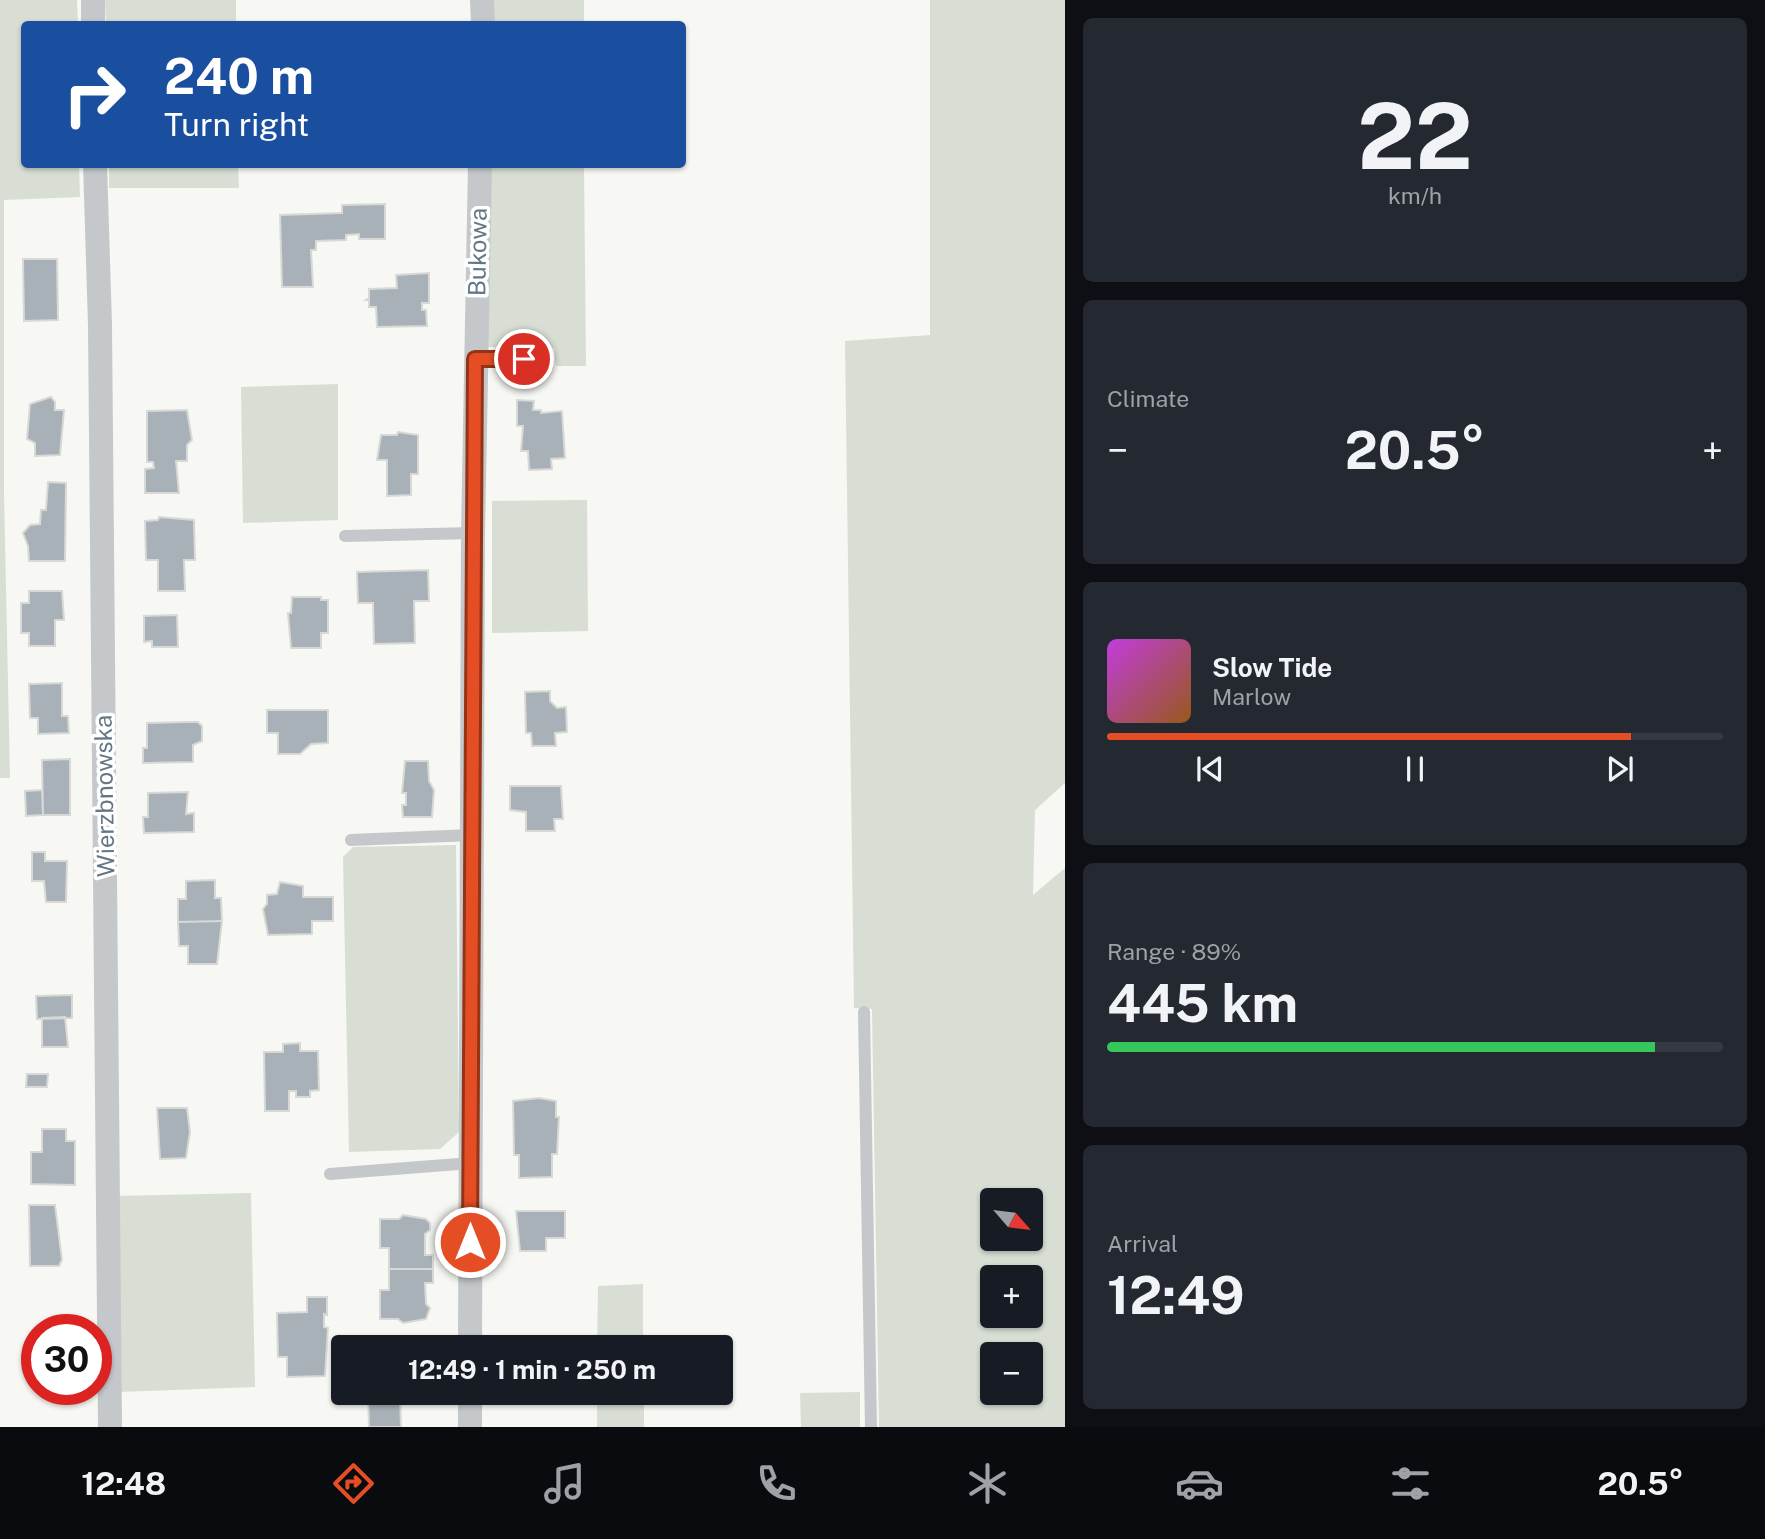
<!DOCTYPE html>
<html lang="en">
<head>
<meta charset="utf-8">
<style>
	:root { --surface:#171b24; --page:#242831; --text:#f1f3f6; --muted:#9ea1a6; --line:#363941; --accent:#e54e24 }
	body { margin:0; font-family:"Public Sans",sans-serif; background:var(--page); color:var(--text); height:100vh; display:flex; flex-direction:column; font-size:26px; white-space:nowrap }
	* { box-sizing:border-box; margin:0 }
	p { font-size:23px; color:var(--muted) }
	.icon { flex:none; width:38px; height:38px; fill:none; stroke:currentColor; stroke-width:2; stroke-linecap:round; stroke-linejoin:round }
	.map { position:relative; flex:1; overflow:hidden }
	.side { display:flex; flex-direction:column; gap:18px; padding:18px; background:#0d0f14; width:700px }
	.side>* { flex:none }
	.top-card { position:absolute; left:21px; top:21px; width:665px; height:147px; border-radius:7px; box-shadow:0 2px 5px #0004; background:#1a4fa0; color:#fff; overflow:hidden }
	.needle { width:46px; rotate:118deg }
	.controls { position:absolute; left:980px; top:1188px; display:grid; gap:14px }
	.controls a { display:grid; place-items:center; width:63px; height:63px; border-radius:7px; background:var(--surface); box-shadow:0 2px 5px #0004; font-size:35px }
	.speed { position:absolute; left:21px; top:1314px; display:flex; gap:14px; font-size:35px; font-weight:700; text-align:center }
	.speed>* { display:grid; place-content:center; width:91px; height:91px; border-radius:50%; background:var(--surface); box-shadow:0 2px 5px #0004; line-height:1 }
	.speed .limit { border:10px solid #d22; background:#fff; color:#111 }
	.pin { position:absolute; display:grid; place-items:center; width:60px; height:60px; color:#fff; margin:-30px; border:4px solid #fff; border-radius:50%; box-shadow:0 2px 7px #0007 }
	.me { position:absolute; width:77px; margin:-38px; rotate:0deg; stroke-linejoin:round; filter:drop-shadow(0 0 5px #0008) }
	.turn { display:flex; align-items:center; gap:24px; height:147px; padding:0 28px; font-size:32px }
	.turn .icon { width:91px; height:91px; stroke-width:2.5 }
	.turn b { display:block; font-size:49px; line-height:60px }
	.big { font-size:52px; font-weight:700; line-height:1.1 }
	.side .widget { flex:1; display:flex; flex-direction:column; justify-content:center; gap:10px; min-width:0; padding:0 24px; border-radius:10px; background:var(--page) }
	.side .dial { align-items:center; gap:0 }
	.dial b { font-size:91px; line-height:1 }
	.song { display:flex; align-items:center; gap:21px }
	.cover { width:84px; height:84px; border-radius:10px; background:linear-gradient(135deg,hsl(290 70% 55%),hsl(30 70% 35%)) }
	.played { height:7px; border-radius:4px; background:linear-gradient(90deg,var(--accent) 85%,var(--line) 85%) }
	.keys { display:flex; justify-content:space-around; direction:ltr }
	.heat { display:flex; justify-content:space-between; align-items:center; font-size:38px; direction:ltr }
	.charge { height:10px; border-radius:5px; background:linear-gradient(90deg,#34c759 89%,var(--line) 0) }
	.trip { position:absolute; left:331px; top:1335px; width:402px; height:70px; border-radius:7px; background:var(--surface); box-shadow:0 2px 5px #0004; font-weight:700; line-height:70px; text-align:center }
	.dock { display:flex; height:112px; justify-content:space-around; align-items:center; background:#090b0e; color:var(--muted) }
	.dock .icon { width:49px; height:49px }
	.dock .selected { color:var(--accent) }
	.dock b { font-size:32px; color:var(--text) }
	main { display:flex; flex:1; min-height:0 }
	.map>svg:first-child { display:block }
	.green { fill:#d8ded4; fill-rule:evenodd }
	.building { fill:#a8b1b7; stroke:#d8d8d6; stroke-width:2 }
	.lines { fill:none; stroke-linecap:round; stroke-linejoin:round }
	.service { stroke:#c4c8cb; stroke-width:12 }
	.minor { stroke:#c4c8cb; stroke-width:24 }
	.route-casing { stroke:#953317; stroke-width:18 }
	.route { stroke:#e54e24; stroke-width:12 }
	.labels { text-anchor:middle; stroke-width:7; stroke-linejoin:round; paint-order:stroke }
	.street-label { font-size:24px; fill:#657785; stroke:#fff }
</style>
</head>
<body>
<main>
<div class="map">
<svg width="1065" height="1427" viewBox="0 0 1065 1427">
	<rect width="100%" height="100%" fill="#f7f7f3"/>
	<path class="green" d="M0 0H77L78 24H24V164L79 165 80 197 4 200V493L10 778H0Z
		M105 0H236V24H106Z
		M489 0H584V24H489Z
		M930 0H1065V783L1035 810 1033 895 1065 868V1427H879L872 1009 854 1008 845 341 930 335ZM992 1200H1031V1239H992ZM992 1278H1031V1316H992ZM992 1354H1031V1393H992Z
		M109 165H238L239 188H109Z
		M489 165H584L586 366H556L554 348 487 347Z
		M338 384V520L243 523 241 387Z
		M587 500 588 631 492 633V501Z
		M456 845 459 1132 440 1149 349 1152 343 857 353 847Z
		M251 1193 255 1387 119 1392 115 1196Z
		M643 1284V1347H597L598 1286Z
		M860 1392V1427H801L800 1393Z
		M597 1393H644V1427H597Z"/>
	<path class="building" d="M385 204V239H359V234L346 235V240L316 241V250H311L313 287H282L280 215 342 213V205Z
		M23 259H57L58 320 24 321Z
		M429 273V303H422V310H426L427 326 377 327 376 307H369V300H366L369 298V289L397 288 396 275Z
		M51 397 55 402V410H64L60 455 35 456V443L27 439 30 404Z
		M517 400 534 401 533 410H541V413L562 411 565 458 551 459 552 469 529 470 528 451H521L523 426H517Z
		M187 410 192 440 187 445V461H176L179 493H145V469L154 468 153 462H147V411Z
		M398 432 418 435V474H411V495L387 496V460H377L381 435H397Z
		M48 482 66 483 65 561H29L28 546 23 533 30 525 40 524 41 510H46Z
		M159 517 194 520 195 560H184L185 591H158V560H146L145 521 158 520Z
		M428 570 429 601H414L415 643 374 644 373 603H358L357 572Z
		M29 591H62L64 620H55V646H29V633H21V603H29Z
		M292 597H321V600H328V633H321V648H291L288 613H291Z
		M177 615 178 647H152V641L144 642V616Z
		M62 683V716H68L69 733 38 734V718H30L29 684Z
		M550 691V701L557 708 566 707 567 732 555 733 556 746H532L531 733H526L525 692Z
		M267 710H328V743L311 744 300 754H278V733H267Z
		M187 722H198L202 726V741L193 745V762L143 763V748H147V723Z
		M70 759V815H43L42 760Z
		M405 761H428L429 781 434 790 432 817H403L402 805H406V793H402Z
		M510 786H561L563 819H554L555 831H526V812L510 810Z
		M42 790 43 815 26 816 25 791Z
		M188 792 186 814 194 813V832L144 833 143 817H148V793Z
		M32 852H45V861H67L66 902H46L44 881H32Z
		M215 880V898H221L222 921 178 922V899H186V881Z
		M280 882 303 886V897H333V921H312V934L268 935 263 909 267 904V895L277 894Z
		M222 921 217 964H188V946H179L178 922Z
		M72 995V1018L37 1019 36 996Z
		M65 1017 68 1047H42V1018Z
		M300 1043V1051H318L319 1090 310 1091V1097H296V1091H289V1111H265L264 1052H283V1044Z
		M27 1074H48L47 1087H26Z
		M539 1098 556 1101V1117H559L557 1154H552V1177L519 1178V1155H514L513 1101Z
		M157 1108H187L190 1132 186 1158 160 1159Z
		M42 1129H66V1141H75V1185L31 1184V1152H42Z
		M29 1205H55L62 1260 59 1266H30Z
		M516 1211H565V1238H546V1251H520Z
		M403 1215 426 1219 430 1223V1230L425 1234V1255H433V1269H389V1248H380V1219H399Z
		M389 1269H433V1283H425L426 1304 430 1308 426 1319 403 1323 398 1319H380V1290H389Z
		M307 1297H327V1315L324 1314V1327L328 1328 325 1376 287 1377V1357H278L277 1313 307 1312Z
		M368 1393H400L401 1427H369Z"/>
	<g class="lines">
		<path class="service" d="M475 359 548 360
			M345 536 473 533
			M351 840 472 835
			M864 1012 871 1427
			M330 1174 471 1163"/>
		<path class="minor" d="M93 0V24
			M482 0 483 24
			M95 164 100 325 110 1427
			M470 1348 473 533 480 164
			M470 1427V1393"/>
	</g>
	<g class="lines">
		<g class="route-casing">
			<path id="route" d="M470 1242 475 359H524"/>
		</g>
		<use href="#route" class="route"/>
	</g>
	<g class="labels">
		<g class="street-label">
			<text transform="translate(478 252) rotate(-89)" y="8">Bukowa</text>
			<text transform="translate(105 796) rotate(-91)" y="8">Wierzbnowska</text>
		</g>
	</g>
</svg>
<div class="controls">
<a><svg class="needle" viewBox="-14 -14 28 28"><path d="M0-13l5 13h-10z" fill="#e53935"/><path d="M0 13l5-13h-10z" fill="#9ea1a6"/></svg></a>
<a>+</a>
<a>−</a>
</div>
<div class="speed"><div class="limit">30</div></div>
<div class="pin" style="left:524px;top:359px;background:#d93025"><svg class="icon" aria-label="arrive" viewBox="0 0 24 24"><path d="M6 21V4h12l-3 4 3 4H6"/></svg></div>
<svg class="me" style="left:470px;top:1242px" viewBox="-20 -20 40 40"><circle r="17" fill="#e54e24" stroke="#fff" stroke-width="3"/><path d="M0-11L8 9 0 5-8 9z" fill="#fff"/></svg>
<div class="trip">12:49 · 1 min · 250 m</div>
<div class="top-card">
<div class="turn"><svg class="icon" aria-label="right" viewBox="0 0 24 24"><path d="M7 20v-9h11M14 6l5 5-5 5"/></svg><div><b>240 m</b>Turn right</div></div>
</div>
</div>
<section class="side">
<div class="widget dial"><b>22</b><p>km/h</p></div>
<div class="widget"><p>Climate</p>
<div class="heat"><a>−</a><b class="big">20.5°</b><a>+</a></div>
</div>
<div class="widget">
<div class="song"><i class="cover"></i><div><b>Slow Tide</b><p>Marlow</p></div></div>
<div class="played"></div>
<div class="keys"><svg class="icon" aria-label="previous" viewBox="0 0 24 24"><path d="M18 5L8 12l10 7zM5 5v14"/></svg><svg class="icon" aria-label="pause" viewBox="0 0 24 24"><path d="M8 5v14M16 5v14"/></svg><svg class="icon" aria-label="next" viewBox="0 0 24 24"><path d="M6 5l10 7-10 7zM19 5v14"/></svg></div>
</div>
<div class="widget"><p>Range · 89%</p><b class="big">445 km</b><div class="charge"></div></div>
<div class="widget"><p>Arrival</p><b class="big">12:49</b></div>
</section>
</main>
<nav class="dock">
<b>12:48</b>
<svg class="icon selected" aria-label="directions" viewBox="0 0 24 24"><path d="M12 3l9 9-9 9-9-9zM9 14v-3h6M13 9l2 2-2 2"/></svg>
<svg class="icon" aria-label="music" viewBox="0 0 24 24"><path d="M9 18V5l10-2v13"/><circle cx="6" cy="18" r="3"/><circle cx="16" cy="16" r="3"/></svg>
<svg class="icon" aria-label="phone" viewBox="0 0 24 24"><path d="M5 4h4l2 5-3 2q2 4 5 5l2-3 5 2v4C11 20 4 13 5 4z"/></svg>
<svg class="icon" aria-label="climate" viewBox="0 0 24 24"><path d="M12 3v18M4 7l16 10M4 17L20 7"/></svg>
<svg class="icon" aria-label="car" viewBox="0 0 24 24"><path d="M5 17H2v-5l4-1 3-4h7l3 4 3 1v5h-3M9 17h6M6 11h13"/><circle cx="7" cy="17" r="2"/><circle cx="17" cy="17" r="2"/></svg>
<svg class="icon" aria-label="filters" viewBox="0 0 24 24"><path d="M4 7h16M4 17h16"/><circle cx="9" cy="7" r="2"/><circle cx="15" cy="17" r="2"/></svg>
<b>20.5°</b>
</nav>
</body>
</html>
